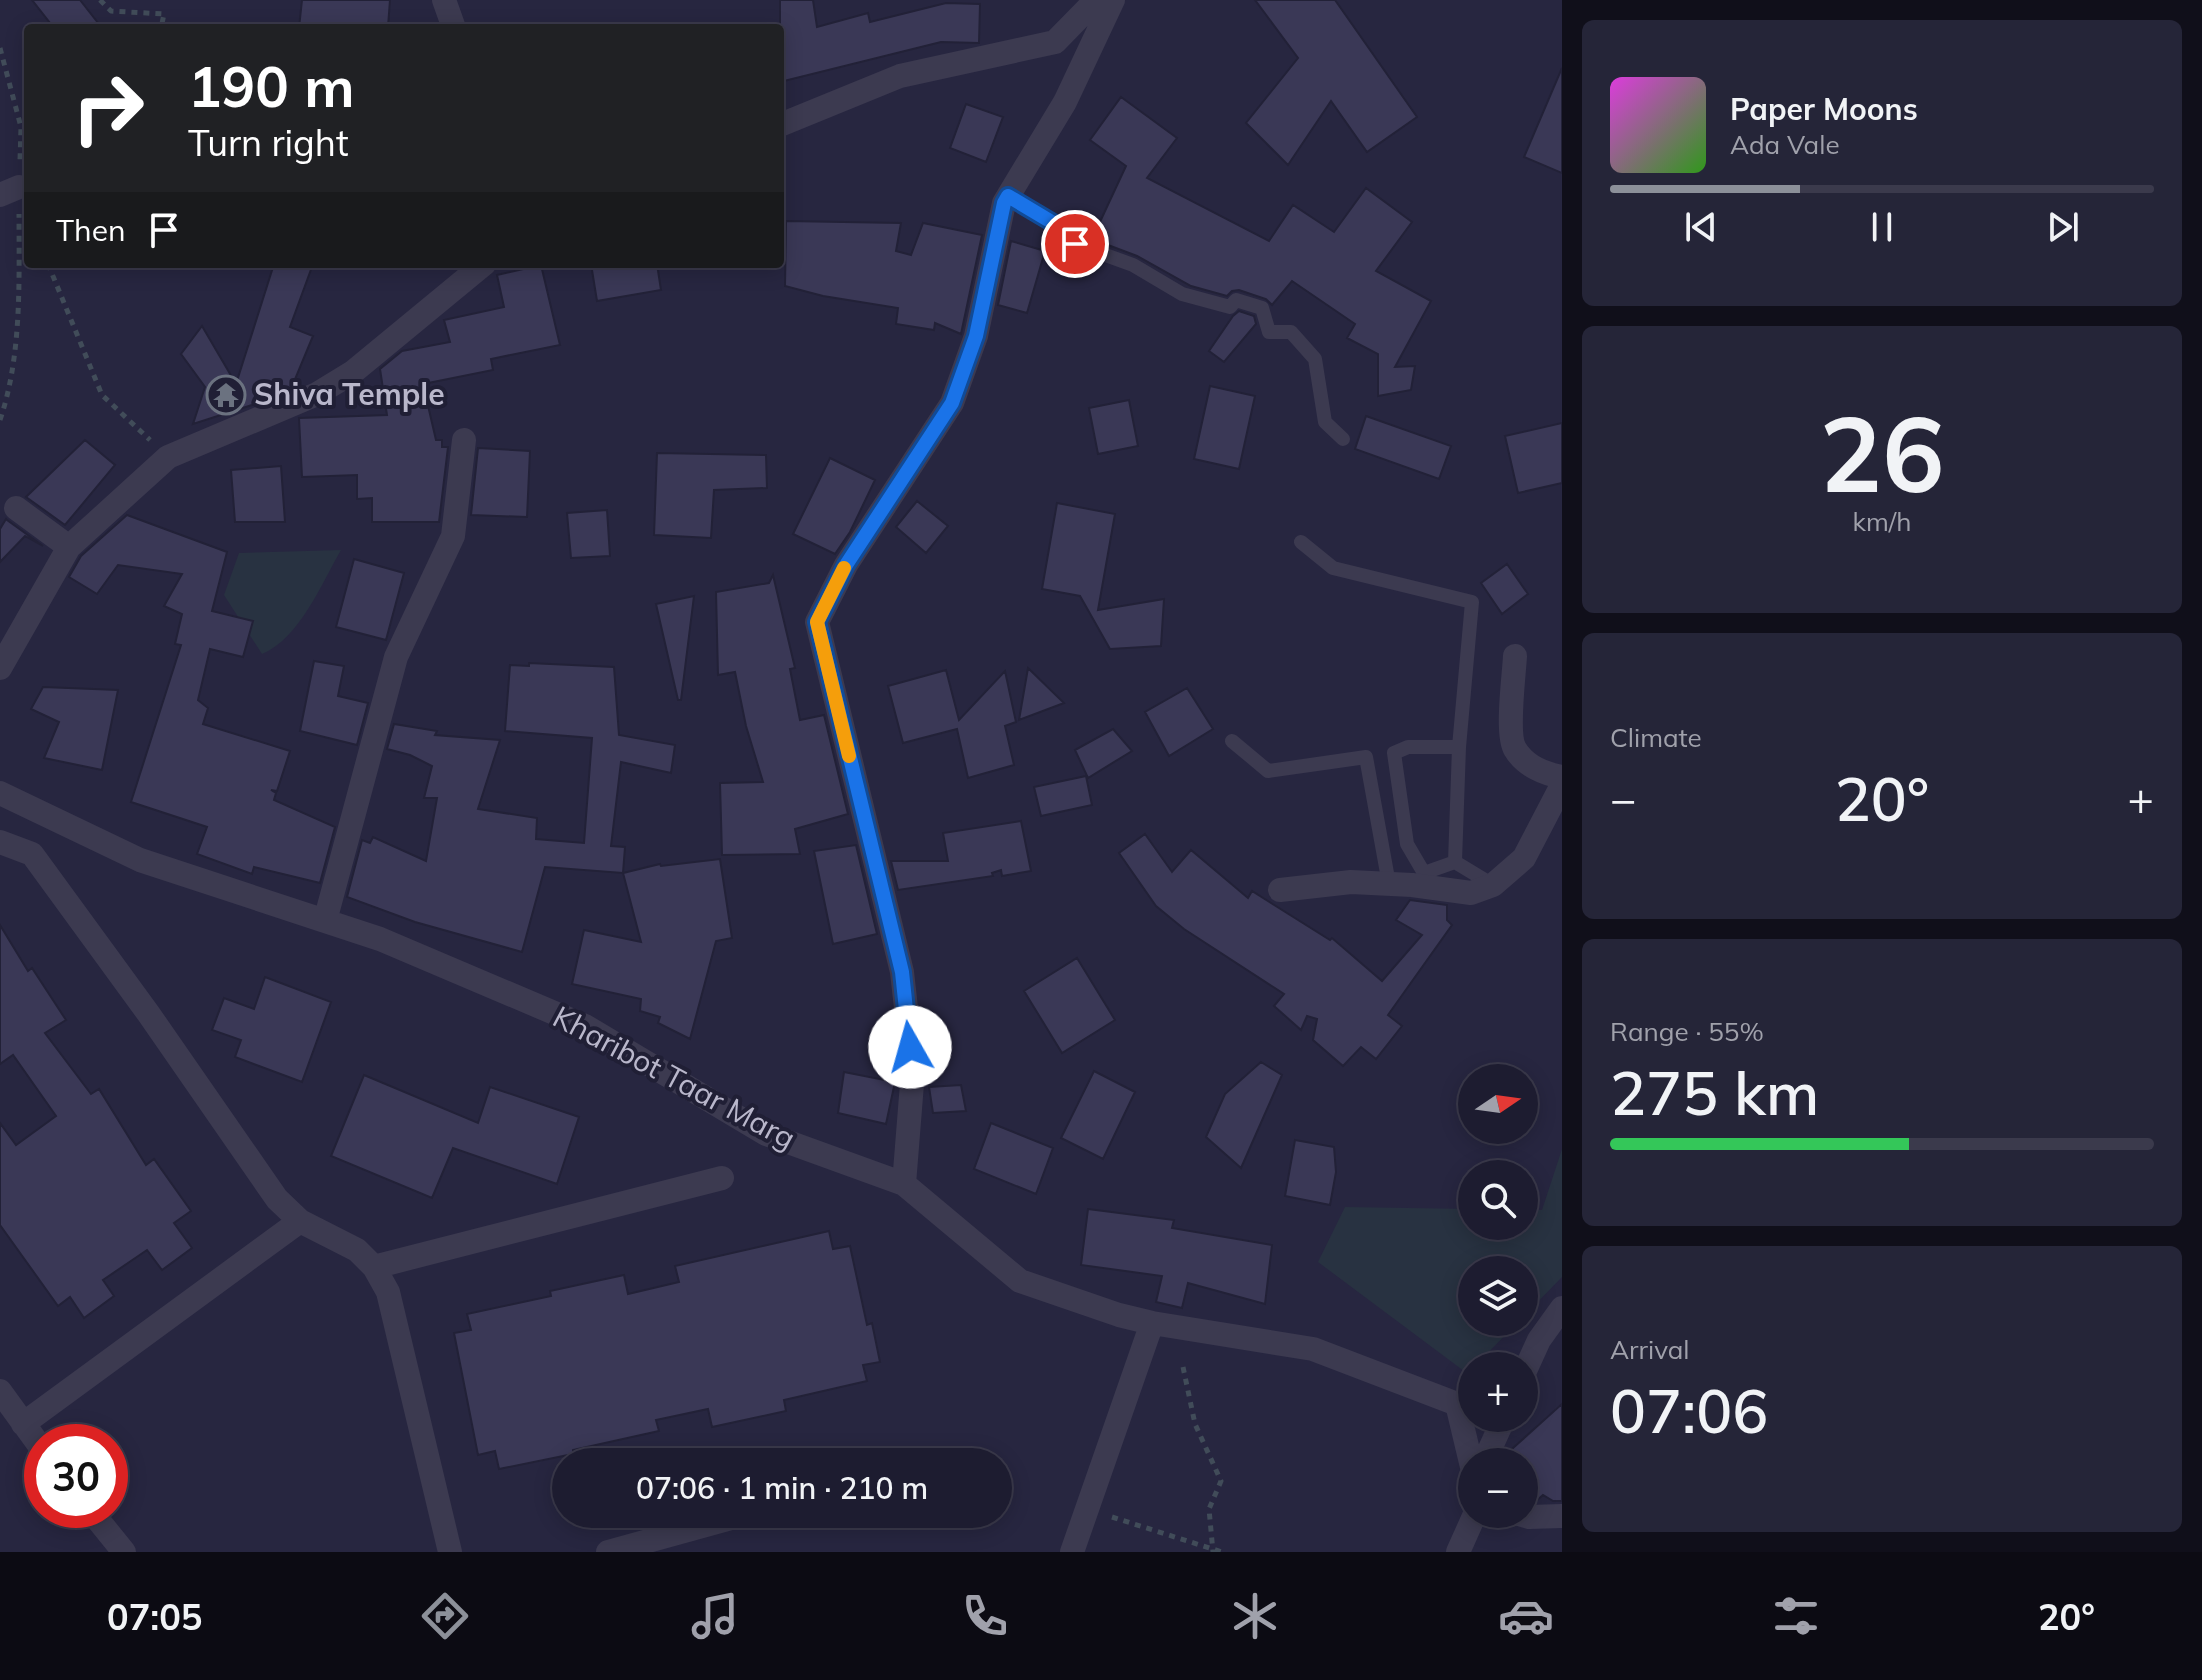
<!DOCTYPE html>
<html lang="en">
<head>
<meta charset="utf-8">
<style>
	:root { --surface:#1d1c30; --page:#252538; --text:#f1f3f6; --muted:#a0a1ab; --line:#3b3a4c; --accent:#8c9099 }
	body { margin:0; font-family:Mulish,sans-serif; background:var(--page); color:var(--text); height:100vh; display:flex; flex-direction:column; font-size:30px; white-space:nowrap }
	* { box-sizing:border-box; margin:0 }
	p { font-size:26px; color:var(--muted) }
	.icon { flex:none; width:44px; height:44px; fill:none; stroke:currentColor; stroke-width:2; stroke-linecap:round; stroke-linejoin:round }
	.map { position:relative; flex:1; overflow:hidden }
	.details { display:flex; flex-direction:column; gap:20px; padding:20px; background:#100f1a; width:640px }
	.details>* { flex:none }
	.hud { position:absolute; left:24px; top:24px; width:760px; height:244px; border-radius:8px; box-shadow:0 4px 20px #0003,0 0 0 2px var(--line); background:#202124; color:#fff; overflow:hidden }
	.needle { width:52px; rotate:77deg }
	.tools { position:absolute; left:1458px; top:1064px; display:grid; gap:16px }
	.tools a { display:grid; place-items:center; width:80px; height:80px; border-radius:50%; background:var(--surface); box-shadow:0 4px 20px #0003,0 0 0 2px var(--line); font-size:40px }
	.speed { position:absolute; left:24px; top:1424px; display:flex; gap:16px; font-size:40px; font-weight:700; text-align:center }
	.speed>* { display:grid; place-content:center; width:104px; height:104px; border-radius:50%; background:var(--surface); box-shadow:0 4px 20px #0003,0 0 0 2px var(--line); line-height:1 }
	.speed .limit { border:12px solid #d22; background:#fff; color:#111 }
	.pin { position:absolute; display:grid; place-items:center; width:68px; height:68px; color:#fff; margin:-34px; border:4px solid #fff; border-radius:50%; box-shadow:0 2px 8px #0007 }
	.me { position:absolute; width:88px; margin:-44px; rotate:353deg; stroke-linejoin:round; filter:drop-shadow(0 0 6px #0008) }
	.turn { display:flex; align-items:center; gap:28px; height:168px; padding:0 32px; font-size:36px }
	.turn .icon { width:104px; height:104px; stroke-width:2.5 }
	.turn b { display:block; font-size:56px; line-height:68px }
	.then { display:flex; align-items:center; height:76px; padding:0 32px; background:#0003; gap:16px; font-size:30px }
	.big { font-size:60px; font-weight:600; line-height:1.1 }
	.details .card { flex:1; display:flex; flex-direction:column; justify-content:center; gap:12px; min-width:0; padding:0 28px; border-radius:12px; background:var(--page) }
	.details .dial { align-items:center; gap:0 }
	.dial b { font-size:104px; line-height:1 }
	.song { display:flex; align-items:center; gap:24px }
	.cover { width:96px; height:96px; border-radius:12px; background:linear-gradient(135deg,hsl(300 70% 55%),hsl(110 70% 35%)) }
	.played { height:8px; border-radius:4px; background:linear-gradient(90deg,var(--accent) 35%,var(--line) 35%) }
	.keys { display:flex; justify-content:space-around; direction:ltr }
	.heat { display:flex; justify-content:space-between; align-items:center; font-size:44px; direction:ltr }
	.charge { height:12px; border-radius:6px; background:linear-gradient(90deg,#34c759 55%,var(--line) 0) }
	.trip { position:absolute; left:552px; top:1448px; width:460px; height:80px; border-radius:40px; background:var(--surface); box-shadow:0 4px 20px #0003,0 0 0 2px var(--line); font-weight:600; line-height:80px; text-align:center }
	.dock { display:flex; height:128px; justify-content:space-around; align-items:center; background:#0c0b13; color:var(--muted) }
	.dock .icon { width:56px; height:56px }
	.dock .selected { color:var(--accent) }
	.dock b { font-size:36px; color:var(--text) }
	main { display:flex; flex:1; min-height:0 }
	.map>svg:first-child { display:block }
	.green { fill:#283241 }
	.building { fill:#3a3856; stroke:#222137; stroke-width:2 }
	.lines { fill:none; stroke-linecap:round; stroke-linejoin:round }
	.path { stroke:#414c59; stroke-width:5; stroke-dasharray:6 6; stroke-linecap:butt }
	.service { stroke:#3c3a50; stroke-width:14 }
	.minor { stroke:#3c3a50; stroke-width:24 }
	.route-casing { stroke:#114b97; stroke-width:20 }
	.route { stroke:#1a73e8; stroke-width:14 }
	.slow { stroke:#f59e0b; stroke-width:14 }
	.labels { text-anchor:middle; stroke-width:8; stroke-linejoin:round; paint-order:stroke }
	.poi-label { font-size:30px; font-weight:bold; fill:#b9b7cb; stroke:#201f35; text-anchor:start }
	.street-label { font-size:30px; fill:#b9b7cb; stroke:#201f35 }
</style>
</head>
<body>
<main>
<div class="map">
<svg width="1562" height="1552" viewBox="0 0 1562 1552">
	<rect width="100%" height="100%" fill="#272640"/>
	<path class="green" d="M341 550C322 583 299 639 262 654L224 595 239 553Z
		M1562 1149V1277L1524 1316V1270H1472V1322H1518L1475 1366H1472L1468 1374 1318 1262 1345 1207 1472 1209V1226H1524V1210H1542Z"/>
	<path class="building" d="M32 0H80L102 28H54Z
		M302 0H390L388 27 357 24 356 28H299Z
		M780 0H813L817 27 868 13 870 22 946 3 980 4 979 43 941 42 780 82Z
		M1255 0H1335L1417 117 1367 152 1331 101 1288 165 1246 123 1298 58Z
		M1562 68V173L1524 157Z
		M1121 97 1177 138 1147 178 1269 241 1293 205 1334 232 1366 188 1412 222 1376 271 1431 301 1395 367 1415 366 1411 390 1378 396V354L1347 338 1355 324 1292 281 1272 305 1266 299 1239 290 1232 291 1227 296 1191 286 1137 256 1092 239 1126 166 1090 140Z
		M966 104 1003 117 986 162 950 148Z
		M786 221 901 223 896 251 911 255 923 223 982 235 961 334 935 323 934 330 896 324 898 308 823 296 785 286Z
		M1011 241 1045 251 1027 313 998 305Z
		M274 264H313L290 327 313 336 291 389 252 405 193 424 205 387 181 354 202 326 236 384Z
		M591 264H657L661 290 597 301Z
		M541 265 560 345 491 359 493 370 423 384 436 440H442V447H448L439 522H372V498L357 499V475L302 477 299 418 387 415 380 369 402 351 450 342 444 320 504 307 497 275Z
		M1239 311 1254 316 1256 324 1224 362 1209 351 1233 316Z
		M1210 386 1255 396 1239 469 1194 459Z
		M1129 400 1138 446 1098 454 1089 408Z
		M1366 416 1451 446 1439 479 1355 449Z
		M1562 423V483L1518 493 1505 436Z
		M85 440 115 465 65 525 26 497Z
		M478 448 530 451 527 517 471 515Z
		M657 453 766 455 767 488 714 490 711 538 654 535Z
		M830 458 875 480 850 532 835 554 793 534Z
		M281 466 285 522H235L231 470Z
		M917 501 948 526 926 553 896 527Z
		M1057 503 1115 514 1098 610 1164 599 1161 646 1110 649 1080 596 1042 589Z
		M607 510 610 556 571 558 567 513Z
		M127 515 227 552 212 611 253 621 243 657 210 649 198 700 208 708 203 724 290 751 277 791 271 790 276 793 274 800 335 827 320 883 254 867 252 874 197 854 207 827 131 802 181 645 175 644 182 614 164 606 182 574 118 565 97 594 69 577 81 556Z
		M6 519 7 520 43 546 25 536 0 562V529Z
		M354 559 404 573 386 640 336 627Z
		M1507 564 1528 594 1502 614 1481 583Z
		M773 575 795 668 790 669 800 720 824 715 848 814 795 829 800 854 722 855 720 783 763 782 746 726 735 672 718 675 716 592 769 583Z
		M694 596 681 700H678L656 604Z
		M314 661 344 666 338 696 368 703 357 745 300 731Z
		M529 663 614 667 619 735 675 745 671 773 621 762 611 846 625 847 623 873 545 867 522 952 415 922 347 897 362 840 370 843 373 837 426 861 437 798H424L432 766 410 755 387 749 394 724 437 731 435 735 500 740 478 809 537 818 536 839 584 843 592 738 505 731 510 665 529 666Z
		M1028 668 1064 703 1019 720Z
		M946 670 959 720 1005 671 1016 722 1005 726 1014 765 968 778 957 729 903 743 888 686Z
		M43 687 118 690 102 770 44 758 59 722 31 709Z
		M1187 688 1213 729 1169 756 1145 712Z
		M1113 729 1132 751 1088 778 1075 750Z
		M1086 776 1092 805 1041 816 1034 787Z
		M1021 821 1031 871 1002 876 1001 870 992 873 993 876 898 890 891 861H948L943 833Z
		M1145 834 1172 872 1191 850 1248 898 1252 891 1330 940 1332 938 1382 981 1422 935 1396 920 1410 900 1447 905V920L1452 925 1388 1015 1402 1026 1376 1059 1361 1047 1343 1066 1313 1040 1317 1019 1307 1016 1301 1030 1274 1006 1284 994 1184 929 1156 906 1119 853Z
		M856 845 877 934 833 944 814 851Z
		M720 859 732 938 716 941 690 1039 658 1023 660 1017 640 1011 641 999 572 984 584 930 641 942 623 873 660 864 661 866Z
		M0 925 28 971 32 968 66 1020 45 1033 91 1094 99 1089 146 1165 154 1159 191 1211 174 1223 192 1248 162 1270 147 1250 103 1280 114 1296 84 1318 70 1297 58 1306 0 1225V1123L16 1145 56 1116 13 1055 0 1064Z
		M1077 958 1115 1020 1062 1053 1024 991Z
		M265 977 331 1002 302 1082 235 1057 241 1040 212 1030 224 998 254 1009Z
		M1261 1062 1282 1075 1241 1168 1206 1137 1225 1094Z
		M1094 1071 1135 1092 1103 1159 1061 1138Z
		M844 1072 895 1082 886 1124 838 1113Z
		M364 1075 478 1123 490 1087 579 1117 557 1184 453 1148 432 1198 331 1156Z
		M961 1085 966 1111 933 1113 929 1087Z
		M991 1123 1053 1148 1036 1194 974 1169Z
		M1295 1140 1334 1147 1336 1172 1330 1205 1285 1196Z
		M1088 1209 1174 1220 1172 1228 1272 1245 1265 1304 1188 1283 1182 1308 1156 1302 1162 1276 1081 1265Z
		M829 1231 833 1249 850 1246 867 1325 872 1323 880 1362 863 1365 867 1381 784 1400 786 1411 712 1427 708 1409 656 1420 659 1431 573 1450V1454L499 1469 495 1451 478 1455 454 1333 471 1330 467 1314 551 1296 550 1291 624 1275 628 1294 679 1282 675 1266Z
		M1562 1404V1501H1553L1543 1495 1535 1502 1524 1500V1462H1500L1503 1457Z"/>
	<g class="lines">
		<path class="path" d="M100 0 111 11 164 14 161 28
			M0 48 21 127 20 160
			M48 264 102 395 150 440
			M0 420C22 355 19 282 19 214
			M1183 1367 1195 1424 1221 1481 1209 1509 1213 1552
			M1112 1517 1222 1552"/>
		<path class="service" d="M1008 196 1060 227 1075 244 1133 265 1182 294 1230 307 1236 300 1262 308 1269 332H1291L1315 359 1325 422 1343 439
			M1301 542 1333 568 1472 602 1459 747H1408L1394 753 1407 844 1424 873 1455 862 1493 885
			M1232 741 1268 771 1366 757 1389 884
			M1455 862 1459 747"/>
		<path class="minor" d="M444 0 454 28
			M780 125 900 76 1055 42 1096 0
			M0 195 19 187
			M16 508 69 547
			M1515 656C1514 676 1506 734 1515 749 1525 766 1545 774 1562 777
			M0 668 69 547 168 457 317 394 353 372 484 264
			M0 793 140 860 380 939 585 1026 766 1134 904 1184 1020 1281 1119 1315 1152 1323 1313 1349 1457 1404 1472 1467
			M0 842 32 854 148 1013 277 1199 300 1221 357 1250 374 1267 388 1292 450 1552
			M1280 890 1351 882 1412 885 1471 893 1493 885 1524 858 1562 785
			M325 921 396 657 453 536 464 440
			M904 1184 913 1071 902 972 817 622 846 565 952 403 976 336 1004 203 1065 102 1113 0
			M374 1267 722 1178
			M1524 1373 1539 1340 1562 1308
			M0 1391 42 1449
			M23 1424 300 1221
			M1484 1462 1504 1418
			M90 1510 124 1552
			M1519 1514 1529 1517 1562 1516
			M608 1552 746 1514
			M1072 1552 1152 1323
			M1458 1552 1475 1514"/>
	</g>
	<g class="lines">
		<g class="route-casing">
			<path id="route" d="M910 1047 902 972 817 622 846 565 952 403 976 336 1004 203 1008 196 1060 227 1075 244"/>
		</g>
		<use href="#route" class="route"/>
		<path class="slow" d="M844 568 817 622 849 756"/>
	</g>
	<defs>
		<g id="temple-ring" transform="scale(2)"><circle r="9.5" fill="#201f35" stroke="#6b7280" stroke-width="1.5"/><path d="M0-6L5-2H3V0L6.5 2.5H4V6H1.5V3h-3V6H-4V2.5H-6.5L-3 0V-2H-5Z" fill="#6b7280"/></g>
	</defs>
	<g fill-rule="evenodd">
		<use href="#temple-ring" x="226" y="395"/>
	</g>
	<g class="labels">
		<g class="poi-label">
			<text x="254" y="405">Shiva Temple</text>
		</g>
		<g class="street-label">
			<text transform="translate(674 1078) rotate(28)" y="10">Kharibot Taar Marg</text>
		</g>
	</g>
</svg>
<div class="tools">
<a><svg class="needle" viewBox="-14 -14 28 28"><path d="M0-13l5 13h-10z" fill="#e53935"/><path d="M0 13l5-13h-10z" fill="#a0a1ab"/></svg></a>
<a><svg class="icon" aria-label="search" viewBox="0 0 24 24"><circle cx="10" cy="10" r="6"/><path d="M15 15l6 6"/></svg></a>
<a><svg class="icon" aria-label="layers" viewBox="0 0 24 24"><path d="M12 4l9 5-9 5-9-5zM3 14l9 5 9-5"/></svg></a>
<a>+</a>
<a>−</a>
</div>
<div class="speed"><div class="limit">30</div></div>
<div class="pin" style="left:1075px;top:244px;background:#d93025"><svg class="icon" aria-label="arrive" viewBox="0 0 24 24"><path d="M6 21V4h12l-3 4 3 4H6"/></svg></div>
<svg class="me" style="left:910px;top:1047px" viewBox="-20 -20 40 40"><circle r="19" fill="#fff"/><path d="M0-13L10 11 0 6-10 11z" fill="#1a73e8"/></svg>
<div class="trip">07:06 · 1 min · 210 m</div>
<div class="hud">
<div class="turn"><svg class="icon" aria-label="right" viewBox="0 0 24 24"><path d="M7 20v-9h11M14 6l5 5-5 5"/></svg><div><b>190 m</b>Turn right</div></div>
<div class="then">Then<svg class="icon" aria-label="arrive" viewBox="0 0 24 24"><path d="M6 21V4h12l-3 4 3 4H6"/></svg></div>
</div>
</div>
<section class="details">
<div class="card">
<div class="song"><i class="cover"></i><div><b>Paper Moons</b><p>Ada Vale</p></div></div>
<div class="played"></div>
<div class="keys"><svg class="icon" aria-label="previous" viewBox="0 0 24 24"><path d="M18 5L8 12l10 7zM5 5v14"/></svg><svg class="icon" aria-label="pause" viewBox="0 0 24 24"><path d="M8 5v14M16 5v14"/></svg><svg class="icon" aria-label="next" viewBox="0 0 24 24"><path d="M6 5l10 7-10 7zM19 5v14"/></svg></div>
</div>
<div class="card dial"><b>26</b><p>km/h</p></div>
<div class="card"><p>Climate</p>
<div class="heat"><a>−</a><b class="big">20°</b><a>+</a></div>
</div>
<div class="card"><p>Range · 55%</p><b class="big">275 km</b><div class="charge"></div></div>
<div class="card"><p>Arrival</p><b class="big">07:06</b></div>
</section>
</main>
<nav class="dock">
<b>07:05</b>
<svg class="icon selected" aria-label="directions" viewBox="0 0 24 24"><path d="M12 3l9 9-9 9-9-9zM9 14v-3h6M13 9l2 2-2 2"/></svg>
<svg class="icon" aria-label="music" viewBox="0 0 24 24"><path d="M9 18V5l10-2v13"/><circle cx="6" cy="18" r="3"/><circle cx="16" cy="16" r="3"/></svg>
<svg class="icon" aria-label="phone" viewBox="0 0 24 24"><path d="M5 4h4l2 5-3 2q2 4 5 5l2-3 5 2v4C11 20 4 13 5 4z"/></svg>
<svg class="icon" aria-label="climate" viewBox="0 0 24 24"><path d="M12 3v18M4 7l16 10M4 17L20 7"/></svg>
<svg class="icon" aria-label="car" viewBox="0 0 24 24"><path d="M5 17H2v-5l4-1 3-4h7l3 4 3 1v5h-3M9 17h6M6 11h13"/><circle cx="7" cy="17" r="2"/><circle cx="17" cy="17" r="2"/></svg>
<svg class="icon" aria-label="filters" viewBox="0 0 24 24"><path d="M4 7h16M4 17h16"/><circle cx="9" cy="7" r="2"/><circle cx="15" cy="17" r="2"/></svg>
<b>20°</b>
</nav>
</body>
</html>
